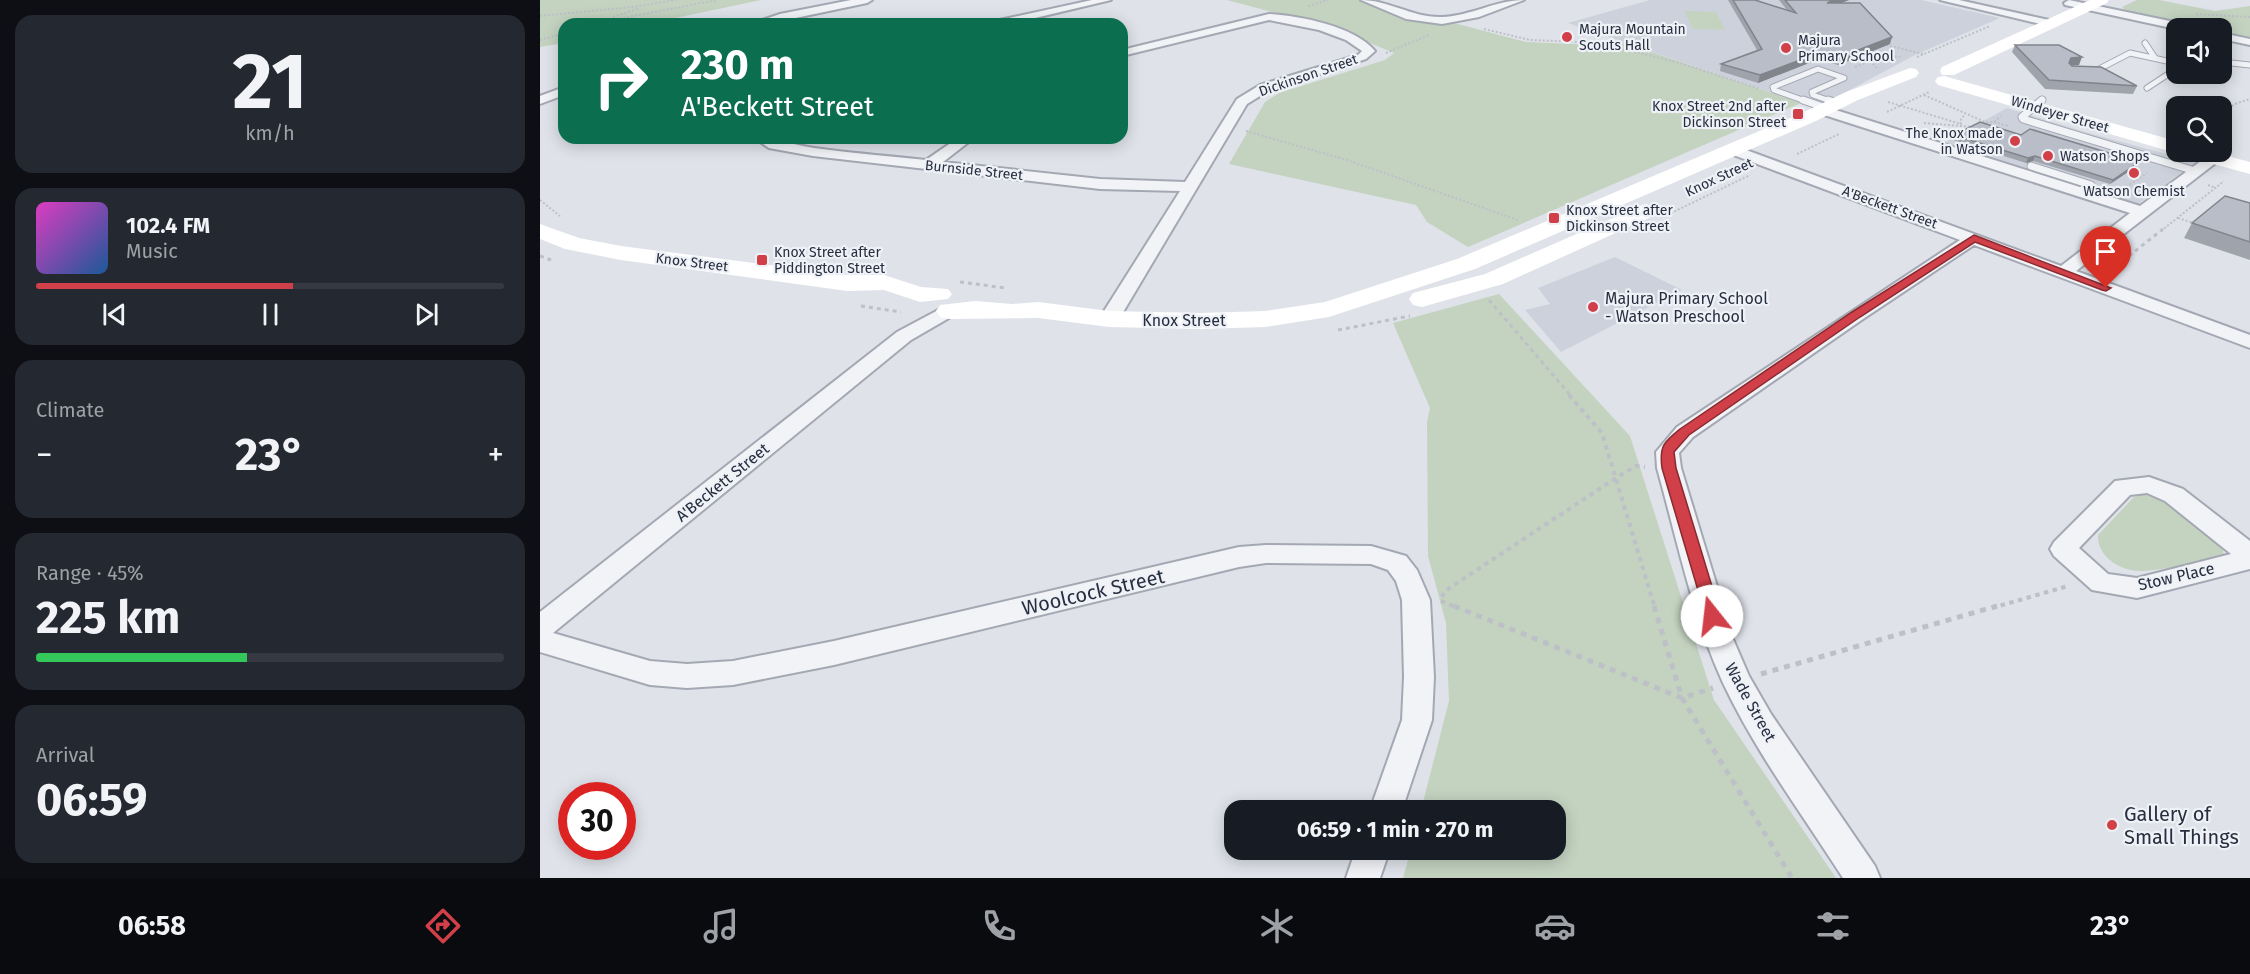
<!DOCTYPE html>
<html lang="en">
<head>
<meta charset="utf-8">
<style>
	:root { --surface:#171b24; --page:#242831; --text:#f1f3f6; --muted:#9ea1a6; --line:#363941; --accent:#d14049 }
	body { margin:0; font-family:"Fira Sans",sans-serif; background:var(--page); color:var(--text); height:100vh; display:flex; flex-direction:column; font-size:22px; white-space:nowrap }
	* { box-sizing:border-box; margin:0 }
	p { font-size:20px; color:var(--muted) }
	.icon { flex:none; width:33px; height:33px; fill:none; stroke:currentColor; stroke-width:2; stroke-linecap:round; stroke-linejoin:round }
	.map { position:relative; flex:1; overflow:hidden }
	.details { display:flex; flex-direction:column; gap:15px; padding:15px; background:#0d0f14; width:540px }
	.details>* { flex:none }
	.guide { position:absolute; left:18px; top:18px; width:570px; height:126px; border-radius:18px; box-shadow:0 3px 15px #0003; background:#0b6e4f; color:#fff; overflow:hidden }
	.fabs { position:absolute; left:1626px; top:18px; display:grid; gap:12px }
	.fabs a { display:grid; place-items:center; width:66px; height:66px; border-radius:12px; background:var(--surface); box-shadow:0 3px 15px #0003; font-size:30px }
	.speed { position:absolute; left:18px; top:782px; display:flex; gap:12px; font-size:30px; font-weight:700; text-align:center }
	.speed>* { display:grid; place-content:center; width:78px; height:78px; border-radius:50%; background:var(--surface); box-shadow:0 3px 15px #0003; line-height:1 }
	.speed .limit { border:9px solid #d22; background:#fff; color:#111 }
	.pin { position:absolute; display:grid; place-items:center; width:51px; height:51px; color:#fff; margin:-62px -26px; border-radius:50% 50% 50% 0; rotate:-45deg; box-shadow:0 0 6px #0007 }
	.pin .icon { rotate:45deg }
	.me { position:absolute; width:66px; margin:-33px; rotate:344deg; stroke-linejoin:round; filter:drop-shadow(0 0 4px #0008) }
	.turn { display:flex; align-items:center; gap:21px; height:126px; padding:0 24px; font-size:27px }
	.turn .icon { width:78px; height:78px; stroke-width:2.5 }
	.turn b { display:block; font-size:42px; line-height:51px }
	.big { font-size:45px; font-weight:700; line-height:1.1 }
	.details .card { flex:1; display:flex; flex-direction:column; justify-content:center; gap:9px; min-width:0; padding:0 21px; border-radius:18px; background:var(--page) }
	.details .dial { align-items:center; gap:0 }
	.dial b { font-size:78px; line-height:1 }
	.song { display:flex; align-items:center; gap:18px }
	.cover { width:72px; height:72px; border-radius:9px; background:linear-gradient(135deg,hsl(310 70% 55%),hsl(210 70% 35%)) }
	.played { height:6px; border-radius:3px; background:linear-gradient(90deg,var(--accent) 55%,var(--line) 55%) }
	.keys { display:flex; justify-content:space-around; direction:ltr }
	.heat { display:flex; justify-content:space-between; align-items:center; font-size:33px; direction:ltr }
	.charge { height:9px; border-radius:4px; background:linear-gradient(90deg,#34c759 45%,var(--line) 0) }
	.trip { position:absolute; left:684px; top:800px; width:342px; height:60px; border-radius:18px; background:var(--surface); box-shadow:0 3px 15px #0003; font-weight:700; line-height:60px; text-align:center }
	.tab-bar { display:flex; height:96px; justify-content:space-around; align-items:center; background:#090b0e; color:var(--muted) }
	.tab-bar .icon { width:42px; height:42px }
	.tab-bar .selected { color:var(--accent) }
	.tab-bar b { font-size:27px; color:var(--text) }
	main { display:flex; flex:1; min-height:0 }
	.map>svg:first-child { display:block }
	.built { fill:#cdd1db }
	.green { fill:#c3d3c0 }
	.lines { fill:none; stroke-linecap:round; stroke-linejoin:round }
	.lane-far1-casing { stroke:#a4a8b3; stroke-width:7 }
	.lane-casing { stroke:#a4a8b3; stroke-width:9 }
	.street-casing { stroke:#a4a8b3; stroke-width:4 }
	.path-far3 { stroke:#bdc0c7; stroke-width:2; stroke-dasharray:2 2; stroke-linecap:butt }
	.path-far2 { stroke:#bdc0c7; stroke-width:3; stroke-dasharray:4 4; stroke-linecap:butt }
	.path-far1 { stroke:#bdc0c7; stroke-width:4; stroke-dasharray:4.5 4.5; stroke-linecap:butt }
	.path { stroke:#bdc0c7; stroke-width:5; stroke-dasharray:6 6; stroke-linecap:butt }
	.lane-far1 { stroke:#f2f3f7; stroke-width:5 }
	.lane { stroke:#f2f3f7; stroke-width:7 }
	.street { fill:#f2f3f7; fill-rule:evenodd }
	.secondary { fill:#fff; fill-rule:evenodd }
	.wall { fill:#9fa3ac }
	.shaded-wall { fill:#82848c }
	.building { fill:#b9bdc8; stroke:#82848c; stroke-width:1.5 }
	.route { fill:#d14049; stroke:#882a2f; stroke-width:1.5 }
	.poi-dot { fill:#d14049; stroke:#eef1f6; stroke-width:2 }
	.labels { text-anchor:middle; stroke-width:4.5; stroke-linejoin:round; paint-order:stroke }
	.far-poi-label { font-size:14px; fill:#272e40; stroke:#eef1f6; text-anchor:start }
	.far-street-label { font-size:14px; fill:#272e40; stroke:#eef1f6 }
	.poi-label { font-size:16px; fill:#272e40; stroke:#eef1f6; text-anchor:start }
	.street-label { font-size:16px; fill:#272e40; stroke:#eef1f6 }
	.near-street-label { font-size:20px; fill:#272e40; stroke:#eef1f6 }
	.near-poi-label { font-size:20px; fill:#272e40; stroke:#eef1f6; text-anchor:start }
</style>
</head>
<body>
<main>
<section class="details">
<div class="card dial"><b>21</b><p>km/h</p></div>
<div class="card">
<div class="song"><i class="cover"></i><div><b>102.4 FM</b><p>Music</p></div></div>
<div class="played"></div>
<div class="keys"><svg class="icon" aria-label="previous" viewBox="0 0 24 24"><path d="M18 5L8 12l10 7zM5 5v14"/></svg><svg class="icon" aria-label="pause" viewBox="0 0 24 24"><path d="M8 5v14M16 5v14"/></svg><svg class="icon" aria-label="next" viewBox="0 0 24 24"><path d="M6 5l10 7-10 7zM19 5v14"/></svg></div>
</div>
<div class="card"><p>Climate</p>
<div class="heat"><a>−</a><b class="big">23°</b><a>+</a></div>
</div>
<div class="card"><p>Range · 45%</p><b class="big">225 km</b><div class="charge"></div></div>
<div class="card"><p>Arrival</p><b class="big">06:59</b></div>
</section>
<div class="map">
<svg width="1710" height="878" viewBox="0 0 1710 878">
	<rect width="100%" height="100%" fill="#dfe2e9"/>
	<path class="built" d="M1110 0H1381L1460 18 1375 55 1276 108 1028 23Z
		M1467 108 1545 132 1656 162 1594 207 1400 145Z
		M1075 257 1142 290 1021 352 985 310 1010 304 998 288Z"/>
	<path class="green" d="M0 0H221L107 24H24V43L0 47Z
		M687 0H822L884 23H914L986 42 1055 45 1082 42 1261 103 928 247 887 222 876 205 689 164 725 102 739 93 845 60 854 53 799 30Z
		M1597 0H1619L1675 11 1710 6V38L1682 32V28H1667L1585 10 1582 7Z
		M1145 11 1176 12 1185 30 1153 29Z
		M959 294 1090 436 1174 700 1296 878H863L871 849H1016V810H881L909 701 906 623 888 556 887 422 890 408 853 323Z
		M1600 494 1628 500 1678 542 1683 550 1684 558C1660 561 1622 571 1599 571 1579 570 1557 556 1558 535L1593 498Z"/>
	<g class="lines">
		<g class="lane-far1-casing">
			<path id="lane-far1" d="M1605 43 1615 58
				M1682 62 1710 65
				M1548 70H1557L1590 53 1636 63
				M1607 88 1636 69
				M1268 102 1234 90 1233 87 1278 69 1304 78 1272 92 1273 95 1293 102
				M1500 102 1502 100"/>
		</g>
		<g class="lane-casing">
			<path id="lane" d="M1263 100 1286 108
				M1288 100 1297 103
				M1502 100 1482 117 1483 119 1655 171
				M1491 166 1551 185 1539 192"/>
		</g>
		<g class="street-casing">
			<path id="street" d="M311 0H332L327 3 227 24H210L240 14Z
				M552 0H571L470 24H450L455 21Z
				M821 0C849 0 873 18 902 17 931 16 956 0 984 0L939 17 902 24 866 19Z
				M1400 0H1419L1509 20 1514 23 1509 26Z
				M1529 0 1649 25 1654 28 1636 29 1525 5 1524 3Z
				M729 14C760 16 814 26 835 51L826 59 728 91 707 104 579 319 576 323H562L559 319 640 191 560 189 273 156 229 148 214 138C234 138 253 145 274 148 311 153 349 156 386 160L418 138H434L403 162 560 179 645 182 697 99 720 85 818 55 822 51 806 40 779 30 729 20 582 56V50Z
				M1682 33 1710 39V45L1682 39Z
				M24 87V95L0 104V96Z
				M1283 106 1600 206 1673 152H1682V148L1686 149 1688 152 1686 155 1536 271 1710 335V348L1434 245 1323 319 1153 437 1139 453 1141 468 1193 639 1209 676 1231 714 1335 866 1340 878H1303C1262 814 1215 751 1183 683 1152 615 1137 539 1117 468L1116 452 1137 427 1420 240 1188 153 1186 150 1193 146 1198 147 1521 266 1590 213 1278 113 1276 110 1278 107Z
				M402 308 409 310 411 314 409 318 371 340 13 633 110 661 147 664 193 661 294 641 699 547 726 545 831 546 866 556 877 570 890 600 894 677 892 720 862 810H830L862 720 864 677 862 600 856 581 848 570 831 564 726 563 699 567 294 665 193 685 147 688 110 685 0 652V612L357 332Z
				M1609 477 1643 489 1710 541V569L1597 598 1552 590 1514 556 1510 549 1514 542 1575 481ZM1607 493 1625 501 1691 554 1597 578 1568 574 1539 548 1590 495Z
				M816 849H850L840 878H806Z"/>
		</g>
		<path class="path-far3" d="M768 6 788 0
			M1656 14 1710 17
			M0 16 92 7 136 0
			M73 17 100 8
			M52 24 177 0
			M944 29 990 40 1038 42 1091 51 1140 63 1220 89
			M0 40 24 33
			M1346 45 1383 54
			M846 53 889 35
			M1377 57 1450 26
			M1315 67 1328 62
			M1337 68 1328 60 1338 55 1360 57
			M1384 95 1445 122H1454L1461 116
			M1348 102 1421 124 1420 121 1425 114
			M1347 112 1389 92
			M1682 113 1695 104 1710 99
			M1454 122 1468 126
			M1384 123 1433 127
			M706 131 807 160 978 220
			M1257 154 1299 134
			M1668 185 1676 188
			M1583 189 1607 173
			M0 200 20 216
			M1127 215 1210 175
			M1638 218 1657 224
			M1621 231 1684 181"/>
		<path class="path-far2" d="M0 256 11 260
			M1570 271 1623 229
			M420 282 466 288
			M949 300 1031 396
			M321 306 361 312
			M798 330 870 316"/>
		<path class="path-far1" d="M1029 395 1062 433 1115 608
			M902 597 905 591 1076 478 1096 466 1105 467
			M901 601 918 608
			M1452 608 1528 586"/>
		<path class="path" d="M914 606 1142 698 1173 688
			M1114 606 1142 698 1252 878
			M1221 674 1457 606"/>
		<use href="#lane-far1" class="lane-far1"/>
		<use href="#lane" class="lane"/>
		<use href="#street" class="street"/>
		<path class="secondary" d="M1550 0H1569L1567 3 1414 75H1402L1400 71 1402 67Z
			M1370 68 1376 69 1379 73 1376 77 1318 100 1276 121 935 269 789 317 725 327 660 329 569 327 498 318 409 319 400 317 396 311 400 305 435 301 472 304 498 302 569 311 660 313 725 311 785 302 917 259 1262 113 1306 92Z
			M1404 76 1636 141V152H1672L1710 162V174L1644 156 1641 152 1629 151 1398 85 1395 81 1398 77Z
			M1105 204 1113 206 1116 211 1113 216 963 284 882 307 873 305 869 299 873 293 945 274Z
			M0 224 39 238 81 246 307 275H344L381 287 408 289 412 294 408 299 380 302 344 290 307 291 81 260 25 249 0 239Z"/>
	</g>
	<path class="wall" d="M1188 0H1215L1247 10 1239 0H1309L1301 3 1350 44 1298 65 1279 59 1218 83 1180 71 1181 64 1217 50Z
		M1475 45 1539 65 1531 66 1597 86 1593 94 1505 89 1472 52Z
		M1414 135H1481L1597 166 1570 184 1493 161 1486 163 1413 140Z
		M1710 203V260L1644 238 1652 223Z"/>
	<path class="shaded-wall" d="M1294 0H1309L1285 9 1287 3Z
		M1352 37 1350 44 1298 65 1300 57Z
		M1281 52 1279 59 1218 83 1220 75Z
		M1542 57 1539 65 1527 66 1531 58Z
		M1495 156 1493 161 1486 163 1488 158Z
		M1599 162 1597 166 1570 184 1573 180Z"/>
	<path class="building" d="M1193 0H1215L1256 13 1245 0H1294L1287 3H1320L1352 37 1300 57 1281 52 1220 75 1181 64 1222 49Z
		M1475 45H1519L1542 57 1531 58 1529 63 1532 66 1561 67 1597 86 1509 80Z
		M1440 122 1481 135 1490 129 1599 162 1573 180 1495 156 1488 158 1414 135Z
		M1685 196 1710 203V242L1652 223Z"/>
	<path class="route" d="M1434 235 1571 288 1566 291 1562 290 1435 242 1320 317 1149 435 1134 452 1136 468 1181 616 1178 621 1172 623 1167 621 1122 468C1119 446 1124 442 1140 429L1312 312Z"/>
	<g class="poi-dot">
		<circle cx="1027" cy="37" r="6"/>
		<circle cx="1246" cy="48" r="6"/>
		<rect x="1252" y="108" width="12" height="12" rx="3"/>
		<circle cx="1475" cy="141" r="6"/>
		<circle cx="1508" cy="156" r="6"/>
		<circle cx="1594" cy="173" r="6"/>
		<rect x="1008" y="212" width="12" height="12" rx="3"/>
		<rect x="216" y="254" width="12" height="12" rx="3"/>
		<circle cx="1053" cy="307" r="6"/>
		<circle cx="1572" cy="825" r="6"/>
	</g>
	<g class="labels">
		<g class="far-poi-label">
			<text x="1039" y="34">Majura Mountain<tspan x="1039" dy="16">Scouts Hall</tspan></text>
			<text x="1258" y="45">Majura<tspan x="1258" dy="16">Primary School</tspan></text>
			<text x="1246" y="111" text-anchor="end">Knox Street 2nd after<tspan x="1246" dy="16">Dickinson Street</tspan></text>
			<text x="1463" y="138" text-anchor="end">The Knox made<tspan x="1463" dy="16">in Watson</tspan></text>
			<text x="1520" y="161">Watson Shops</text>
			<text x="1594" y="196" text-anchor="middle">Watson Chemist</text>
			<text x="1026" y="215">Knox Street after<tspan x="1026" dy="16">Dickinson Street</tspan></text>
			<text x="234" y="257">Knox Street after<tspan x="234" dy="16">Piddington Street</tspan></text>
		</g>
		<g class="far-street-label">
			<text transform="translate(768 75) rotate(-19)" y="5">Dickinson Street</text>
			<text transform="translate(1520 114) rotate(16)" y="5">Windeyer Street</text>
			<text transform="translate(434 170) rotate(6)" y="5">Burnside Street</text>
			<text transform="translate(1179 177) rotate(-25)" y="5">Knox Street</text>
			<text transform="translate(1350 207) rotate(20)" y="5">A'Beckett Street</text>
			<text transform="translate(152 262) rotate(7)" y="5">Knox Street</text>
		</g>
		<g class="poi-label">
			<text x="1065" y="304">Majura Primary School<tspan x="1065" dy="18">- Watson Preschool</tspan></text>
		</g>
		<g class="street-label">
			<text x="644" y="326">Knox Street</text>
			<text transform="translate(182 482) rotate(-39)" y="6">A'Beckett Street</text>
			<text transform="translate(1636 576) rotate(-13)" y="6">Stow Place</text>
			<text transform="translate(1211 702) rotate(61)" y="6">Wade Street</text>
		</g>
		<g class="near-street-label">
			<text transform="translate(553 592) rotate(-13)" y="7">Woolcock Street</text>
		</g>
		<g class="near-poi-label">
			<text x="1584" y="821">Gallery of<tspan x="1584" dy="23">Small Things</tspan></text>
		</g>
	</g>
</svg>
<div class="fabs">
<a><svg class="icon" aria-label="sound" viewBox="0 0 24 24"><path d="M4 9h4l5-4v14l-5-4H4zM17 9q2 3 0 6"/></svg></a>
<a><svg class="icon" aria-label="search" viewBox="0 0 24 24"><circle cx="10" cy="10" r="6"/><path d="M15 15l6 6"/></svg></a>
</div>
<div class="speed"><div class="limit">30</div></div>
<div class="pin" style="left:1566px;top:288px;background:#d93025"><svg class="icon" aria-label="arrive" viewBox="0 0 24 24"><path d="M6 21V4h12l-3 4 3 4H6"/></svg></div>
<svg class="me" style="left:1172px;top:616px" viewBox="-20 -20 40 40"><circle r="19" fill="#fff"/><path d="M0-13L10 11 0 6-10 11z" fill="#d14049"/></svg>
<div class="trip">06:59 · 1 min · 270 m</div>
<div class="guide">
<div class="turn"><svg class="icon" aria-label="right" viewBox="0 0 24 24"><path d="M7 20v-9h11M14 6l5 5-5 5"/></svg><div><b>230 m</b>A'Beckett Street</div></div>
</div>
</div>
</main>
<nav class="tab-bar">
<b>06:58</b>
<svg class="icon selected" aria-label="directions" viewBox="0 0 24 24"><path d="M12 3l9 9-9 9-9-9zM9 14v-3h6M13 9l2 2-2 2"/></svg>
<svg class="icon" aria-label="music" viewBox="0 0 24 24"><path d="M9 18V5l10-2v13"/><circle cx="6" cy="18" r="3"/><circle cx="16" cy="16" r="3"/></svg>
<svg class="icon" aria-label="phone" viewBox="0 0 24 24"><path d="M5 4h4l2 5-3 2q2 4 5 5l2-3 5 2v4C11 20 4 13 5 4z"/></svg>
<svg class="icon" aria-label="climate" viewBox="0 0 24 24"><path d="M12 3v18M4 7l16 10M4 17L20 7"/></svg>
<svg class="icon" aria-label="car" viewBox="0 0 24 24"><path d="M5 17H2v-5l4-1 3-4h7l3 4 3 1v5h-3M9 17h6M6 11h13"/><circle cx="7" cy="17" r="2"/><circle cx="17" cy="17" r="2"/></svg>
<svg class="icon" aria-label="filters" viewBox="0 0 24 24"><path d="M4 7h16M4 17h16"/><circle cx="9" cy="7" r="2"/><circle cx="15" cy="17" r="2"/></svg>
<b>23°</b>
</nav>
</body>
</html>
